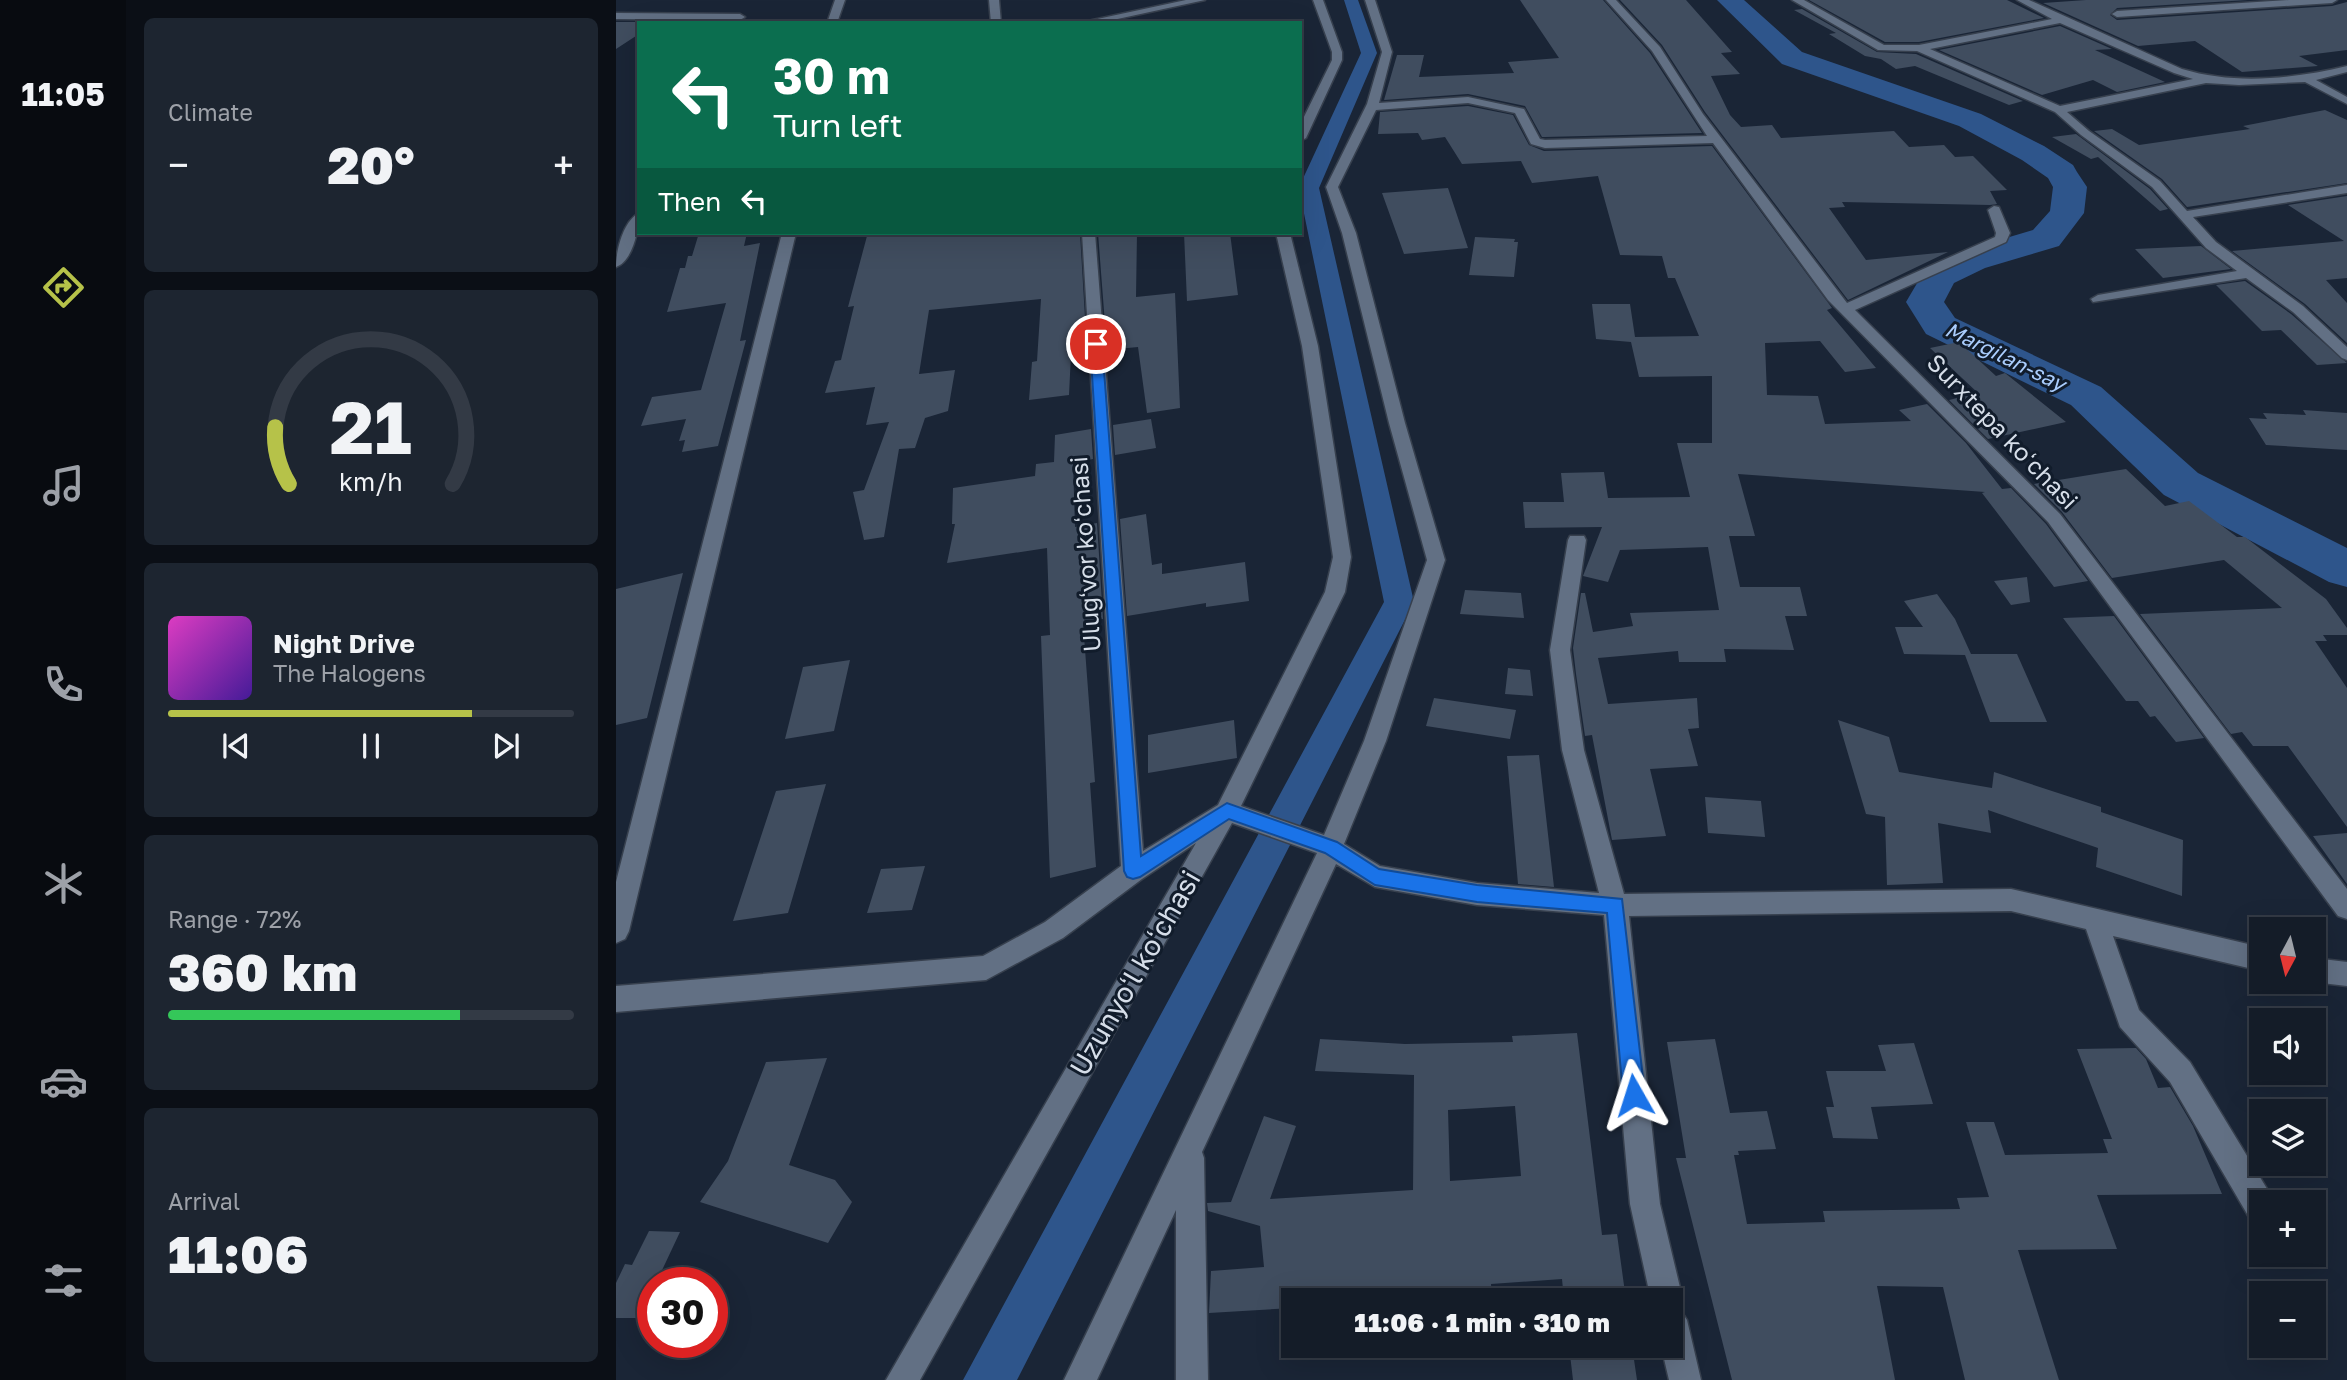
<!DOCTYPE html>
<html lang="en">
<head>
<meta charset="utf-8">
<style>
	:root { --surface:#141c28; --page:#1d2530; --text:#f1f3f6; --muted:#9da1a8; --line:#333a45; --accent:#b6c249 }
	body { margin:0; font-family:"Golos Text",sans-serif; background:var(--page); color:var(--text); height:100vh; display:flex; flex-direction:column; font-size:26px; white-space:nowrap }
	* { box-sizing:border-box; margin:0 }
	p { font-size:23px; color:var(--muted) }
	.icon { flex:none; width:38px; height:38px; fill:none; stroke:currentColor; stroke-width:2; stroke-linecap:round; stroke-linejoin:round }
	.map { position:relative; flex:1; overflow:hidden }
	.side { display:flex; flex-direction:column; gap:18px; padding:18px; background:#0b0f16; width:490px }
	.side>* { flex:none }
	.top-card { position:absolute; left:21px; top:21px; width:665px; height:214px; border-radius:0px; box-shadow:0 7px 28px #0002,0 0 0 2px var(--line); background:#0b6e4f; color:#fff; overflow:hidden }
	.needle { width:46px; rotate:187deg }
	.fabs { position:absolute; left:1633px; top:917px; display:grid; gap:14px }
	.fabs a { display:grid; place-items:center; width:77px; height:77px; border-radius:0px; background:var(--surface); box-shadow:0 7px 28px #0002,0 0 0 2px var(--line); font-size:35px }
	.speed { position:absolute; left:21px; top:1267px; display:flex; gap:14px; font-size:35px; font-weight:700; text-align:center }
	.speed>* { display:grid; place-content:center; width:91px; height:91px; border-radius:50%; background:var(--surface); box-shadow:0 7px 28px #0002,0 0 0 2px var(--line); line-height:1 }
	.speed .limit { border:10px solid #d22; background:#fff; color:#111 }
	.pin { position:absolute; display:grid; place-items:center; width:60px; height:60px; color:#fff; margin:-30px; border:4px solid #fff; border-radius:50%; box-shadow:0 2px 7px #0007 }
	.me { position:absolute; width:77px; margin:-38px; rotate:354deg; stroke-linejoin:round; filter:drop-shadow(0 0 5px #0008) }
	.turn { display:flex; align-items:center; gap:24px; height:147px; padding:0 21px; font-size:32px }
	.turn .icon { width:91px; height:91px; stroke-width:2.5 }
	.turn b { display:block; font-size:49px; line-height:60px }
	.then { display:flex; align-items:center; height:66px; padding:0 21px; background:#0003; gap:14px; font-size:26px }
	.big { font-size:52px; font-weight:800; line-height:1.1 }
	.side .widget { flex:1; display:flex; flex-direction:column; justify-content:center; gap:10px; min-width:0; padding:0 24px; border-radius:10px; background:var(--page) }
	.side .dial { align-items:center; gap:0 }
	.dial svg { height:182px; overflow:visible; fill:none; stroke:var(--line); stroke-width:7; stroke-linecap:round; text-anchor:middle }
	.dial text { fill:var(--text); stroke:none }
	.song { display:flex; align-items:center; gap:21px }
	.cover { width:84px; height:84px; border-radius:10px; background:linear-gradient(135deg,hsl(310 70% 55%),hsl(260 70% 35%)) }
	.played { height:7px; border-radius:4px; background:linear-gradient(90deg,var(--accent) 75%,var(--line) 75%) }
	.keys { display:flex; justify-content:space-around; direction:ltr }
	.heat { display:flex; justify-content:space-between; align-items:center; font-size:38px; direction:ltr }
	.charge { height:10px; border-radius:5px; background:linear-gradient(90deg,#34c759 72%,var(--line) 0) }
	.trip { position:absolute; left:665px; top:1288px; width:402px; height:70px; border-radius:0px; background:var(--surface); box-shadow:0 7px 28px #0002,0 0 0 2px var(--line); font-weight:800; line-height:70px; text-align:center }
	main { display:flex; flex:1; min-height:0 }
	.dock { display:flex; flex-direction:column; width:126px; justify-content:space-around; align-items:center; background:#080b10; color:var(--muted) }
	.dock .icon { width:49px; height:49px }
	.dock .selected { color:var(--accent) }
	.dock b { font-size:32px; color:var(--text) }
	.map>svg:first-child { display:block }
	.lines { fill:none; stroke-linecap:round; stroke-linejoin:round }
	.canal { fill:#2e558b; fill-rule:evenodd }
	.river { fill:#2e558b; fill-rule:evenodd }
	.building { fill:#404d5f; fill-rule:evenodd }
	.minor-casing { stroke:#37404e; stroke-width:3 }
	.minor { fill:#627084; fill-rule:evenodd }
	.route { fill:#1a73e8; stroke:#114b97; stroke-width:2 }
	.labels { text-anchor:middle; stroke-width:6; stroke-linejoin:round; paint-order:stroke }
	.far-water-label { font-size:21px; font-style:italic; fill:#aacdfd; stroke:#111c2b }
	.street-label { font-size:24px; fill:#d6dee9; stroke:#111c2b }
	.near-street-label { font-size:28px; fill:#d6dee9; stroke:#111c2b }
</style>
</head>
<body>
<main>
<nav class="dock">
<b>11:05</b>
<svg class="icon selected" aria-label="directions" viewBox="0 0 24 24"><path d="M12 3l9 9-9 9-9-9zM9 14v-3h6M13 9l2 2-2 2"/></svg>
<svg class="icon" aria-label="music" viewBox="0 0 24 24"><path d="M9 18V5l10-2v13"/><circle cx="6" cy="18" r="3"/><circle cx="16" cy="16" r="3"/></svg>
<svg class="icon" aria-label="phone" viewBox="0 0 24 24"><path d="M5 4h4l2 5-3 2q2 4 5 5l2-3 5 2v4C11 20 4 13 5 4z"/></svg>
<svg class="icon" aria-label="climate" viewBox="0 0 24 24"><path d="M12 3v18M4 7l16 10M4 17L20 7"/></svg>
<svg class="icon" aria-label="car" viewBox="0 0 24 24"><path d="M5 17H2v-5l4-1 3-4h7l3 4 3 1v5h-3M9 17h6M6 11h13"/><circle cx="7" cy="17" r="2"/><circle cx="17" cy="17" r="2"/></svg>
<svg class="icon" aria-label="filters" viewBox="0 0 24 24"><path d="M4 7h16M4 17h16"/><circle cx="9" cy="7" r="2"/><circle cx="15" cy="17" r="2"/></svg>
</nav>
<section class="side">
<div class="widget"><p>Climate</p>
<div class="heat"><a>−</a><b class="big">20°</b><a>+</a></div>
</div>
<div class="widget dial"><svg viewBox="0 0 100 80">
<path d="M14 69A42 42 0 1 1 86 69"/>
<path d="M14 69A42 42 0 0 1 8 44" stroke="#b6c249"/>
<text x="50" y="56" font-size="32" font-weight="700">21</text>
<text x="50" y="72" font-size="11">km/h</text>
</svg></div>
<div class="widget">
<div class="song"><i class="cover"></i><div><b>Night Drive</b><p>The Halogens</p></div></div>
<div class="played"></div>
<div class="keys"><svg class="icon" aria-label="previous" viewBox="0 0 24 24"><path d="M18 5L8 12l10 7zM5 5v14"/></svg><svg class="icon" aria-label="pause" viewBox="0 0 24 24"><path d="M8 5v14M16 5v14"/></svg><svg class="icon" aria-label="next" viewBox="0 0 24 24"><path d="M6 5l10 7-10 7zM19 5v14"/></svg></div>
</div>
<div class="widget"><p>Range · 72%</p><b class="big">360 km</b><div class="charge"></div></div>
<div class="widget"><p>Arrival</p><b class="big">11:06</b></div>
</section>
<div class="map">
<svg width="1731" height="1380" viewBox="0 0 1731 1380">
	<rect width="100%" height="100%" fill="#1a2536"/>
	<g class="lines">
		<path class="canal" d="M728 0H742L761 53 703 188 798 602 401 1380H347L768 602 684 194V185L745 53Z"/>
		<path class="river" d="M1101 0H1128L1186 52 1365 114 1428 146 1457 165 1461 172 1471 187 1468 213 1443 246 1369 268 1338 283 1328 302 1339 318 1485 387 1582 473 1731 548V587L1713 582 1548 495 1455 405 1310 334 1290 302 1310 268 1343 252 1417 230 1434 211 1437 187 1432 178 1406 160 1343 126 1166 64Z"/>
	</g>
	<path class="building" d="M904 0H987L1034 53 1086 133 929 137H926L909 106 852 94 768 100 781 55H808L803 77 898 73 892 62 943 58Z
		M1004 0H1070L1116 52 1105 53 1124 74 1095 76 1114 115 1125 127 1156 125 1165 138 1278 131 1293 147 1328 145 1339 157 1357 156 1391 190 1374 191 1381 204 1374 205 1226 202 1229 207 1213 208 1250 260 1332 252 1232 300 1089 112 1046 45Z
		M1193 0H1391L1428 18 1303 42H1269Z
		M1470 0H1632L1501 8 1494 15 1501 20 1716 6 1731 2V50L1683 56 1702 66 1626 72 1579 41 1522 46 1427 3Z
		M1186 9 1261 52 1300 54 1407 101 1393 105 1299 66 1280 69 1265 59 1249 56 1213 34 1220 33 1178 10Z
		M0 22H40L23 23V34L0 49Z
		M1444 26 1496 49 1479 50 1549 82 1501 92 1477 80 1426 95 1323 50Z
		M852 106 897 115 913 145 928 151 1096 146 1216 308 1211 310 1260 368 1229 372 1204 341 1149 343 1151 395 1202 396 1209 424 1295 421 1283 410 1311 404 1350 443 1386 489 1395 488 1430 524 1472 581 1438 587 1366 493 1369 492 1122 474 1139 536H1113L1124 587H1184L1191 616H1169L1178 650 1108 649 1110 662H1063L1062 651 982 658 992 704 1081 698 1083 728 1072 729 1082 766 1034 769 1050 836 996 840 976 735 969 736 960 674 957 648 965 593H969L977 632 1017 626 1014 613 1103 610 1092 547 1004 550 992 582 967 576 986 527 909 528 907 502H948L945 473 988 472 992 498 1074 497 1061 443H1096V376L1023 377 1015 342 980 339 976 304H1014L1019 337 1083 336 1059 278H1052L1046 256 1004 255 982 176 916 183 905 161 846 164 829 137 806 140 802 133 762 134 764 112Z
		M1709 110 1731 120V183L1571 207 1546 179 1478 131 1496 129 1523 145 1634 129 1627 126Z
		M1460 134 1534 189 1552 209 1544 211 1482 157 1475 159 1436 137Z
		M832 188 852 248 788 254 766 193Z
		M1731 196V278L1710 280 1731 303V343L1689 304 1616 251 1728 241 1672 205Z
		M83 233H131L128 246 144 243 124 341 130 340 102 446 66 452 69 440 63 441 70 419 25 426 36 397 85 390 110 303 51 312 64 268H69L72 256H76Z
		M277 233H464L471 352 455 354 453 395 413 400 416 362 421 361 425 299 313 310 303 374 339 370 332 411 309 418 299 448 283 449 268 537 248 540 237 492 248 490 273 422 250 425 259 387 209 393 219 361 225 360 238 306 232 307 251 236Z
		M482 233H521L520 297 559 293 564 408 531 413 522 347 491 350Z
		M568 233H614L622 295 571 301Z
		M859 237 899 239 898 242H902L898 277 853 275Z
		M1585 246 1615 269 1547 278 1519 249Z
		M1629 281 1675 314 1731 363 1701 365 1665 330 1646 331 1600 285Z
		M1343 342 1380 376 1389 373 1450 422 1372 439 1333 400 1362 393 1314 348Z
		M1687 410 1731 413V450L1650 445 1633 418 1651 419 1647 413 1690 415Z
		M535 419 540 448 499 455 497 425Z
		M475 429 477 459 457 463 459 527 481 523 487 619 467 623 479 782 474 783 480 867 434 878 425 636 434 635 431 548 331 563 339 524H336L337 488 419 476 420 464 438 462 439 435Z
		M1510 469 1549 506 1573 501 1621 537H1629L1710 599 1731 628V635H1707L1711 641H1699L1731 688V827L1672 746H1637L1626 732 1615 734 1524 614 1666 608 1608 560 1496 578 1446 512 1418 484Z
		M530 514 536 565 546 563V574L629 562 633 601 590 607V603L511 616 504 519Z
		M67 573 31 718 0 725V589Z
		M1411 577 1414 602 1395 605 1378 581Z
		M849 590 905 593 908 618 844 614Z
		M1321 594 1339 619 1355 654H1401L1431 722H1374L1349 655 1288 654 1279 627H1307L1288 601Z
		M1498 616 1588 738 1560 742 1539 716 1534 717 1522 701H1510L1447 618Z
		M234 660 218 731 169 739 187 667Z
		M892 668 914 670 917 696 889 694Z
		M818 698 900 710 894 739 810 726Z
		M618 720 621 758 532 773V735Z
		M1222 720 1273 737 1283 772 1376 788 1378 772 1485 807V812L1567 840 1566 896 1480 867 1482 848 1372 810 1375 833 1322 823 1327 883 1271 885 1269 817 1250 814Z
		M923 755 938 887 902 884 891 756Z
		M210 784 172 913 117 921 160 791Z
		M1089 797 1145 801 1149 837 1092 833Z
		M1731 833V884L1697 836Z
		M309 866 296 910 251 913 265 869Z
		M961 1033 986 1235 1001 1234 1010 1300H948L946 1279 875 1284 876 1300H677V1308L593 1313 595 1271 648 1267 644 1226 592 1211 591 1203 615 1202 648 1116 680 1126 654 1199 797 1190 798 1075 699 1071 704 1039 789 1044 897 1042 896 1036ZM899 1106 905 1176 834 1181 832 1110Z
		M1099 1039 1114 1113 1151 1111 1160 1149 1122 1151 1123 1155H1118L1131 1224 1209 1222 1207 1211 1344 1209 1341 1198 1373 1197 1350 1122H1378L1389 1155 1492 1153 1487 1139H1496L1461 1049 1520 1048 1530 1059 1542 1088 1554 1087 1577 1126 1606 1194 1481 1195 1501 1249 1402 1250 1443 1380H1349L1327 1287 1261 1286 1279 1380H1116L1060 1158H1070L1051 1042Z
		M1298 1043 1317 1104 1255 1107 1262 1139 1217 1138 1210 1107H1218L1210 1071H1270L1262 1045Z
		M211 1058 173 1165 219 1180 236 1202 212 1243 84 1202 112 1161 150 1062Z
		M33 1231 64 1232 40 1283H37V1290L23 1318H0V1283L9 1264 16 1265Z
		M953 1346H1016L1021 1380H957Z"/>
	<g class="lines">
		<g class="minor-casing">
			<path id="minor" d="M219 0H229L221 23H211Z
				M373 0H383L385 23H375Z
				M570 0H589L483 23 472 21Z
				M697 0H707L726 52V60L690 138 684 141V125L716 60V52Z
				M749 0H759L776 52 763 103 852 97 908 109 924 139 929 140 1091 136 1036 51 990 0H1000L1044 47 1087 114 1231 303 1379 237 1380 233 1372 210 1378 206 1383 207 1394 233 1390 242 1239 310 1444 514 1731 889V919L1722 916 1432 522 1212 300 1097 143 929 148 915 144 899 113 852 103 760 110 722 187 740 233 789 423 829 560 770 741 728 844 764 866 861 883 983 893 946 750 934 650 952 540 954 536H968L970 540 954 650 968 750 1008 894 1395 889 1645 947V971L1497 936 1523 1010 1574 1062 1656 1197 1658 1202H1645V1223L1634 1219 1554 1082 1504 1027 1470 929 1395 911 1013 916 1044 1204 1067 1300 1063 1308 1071 1320 1085 1380H1053L1045 1346H1055V1300H1035L1014 1204 988 915 861 905 759 887 720 864 586 1152 588 1158 592 1380H560V1210L481 1380H448L701 853 616 823 304 1380H270L580 843 526 879 447 938 370 980 0 1012V986L367 956 429 922 505 866 466 233H479L527 851 602 805 709 592 717 557 686 346 660 233H674L702 346 735 557 729 592 625 806 708 835 748 741 811 560 773 423 726 233 710 187 751 104 766 52Z
				M1176 0H1188L1268 45H1303L1436 19 1401 0H1413L1566 69C1619 85 1677 79 1731 66V72L1700 80 1731 97V104L1689 82 1623 85 1590 83 1451 112 1473 131 1544 181 1571 211 1731 185V193L1577 217 1600 242 1687 306 1731 347V360L1726 358 1677 312 1630 278 1477 302 1475 299 1482 295 1621 271 1590 248 1536 187 1465 135 1439 112 1301 51 1262 50ZM1444 23 1558 73 1577 79 1444 106 1314 49Z
				M1673 0H1721L1716 3 1501 17 1496 14 1501 11Z
				M0 13 124 14 129 17 124 20 0 19Z
				M23 213C23 229 17 261 0 267 0 251 7 221 23 213Z
				M166 233H180L13 931 9 939 0 943V882Z
				M1698 958 1731 962V986L1697 982Z"/>
		</g>
		<use href="#minor" class="minor"/>
	</g>
	<path class="route" d="M480 340 486 344 525 856 611 803 721 842 763 869 861 885 1006 899 1029 1095 1025 1102 1018 1105 1011 1102 1007 1095 991 913 861 902 759 885 709 853 613 819 524 877 517 879 511 877 508 871 474 344Z"/>
	<g class="labels">
		<g class="far-water-label">
			<text transform="translate(1389 357) rotate(26)" y="7">Margilan-say</text>
		</g>
		<g class="street-label">
			<text transform="translate(1386 432) rotate(46)" y="8">Surxtepa koʻchasi</text>
			<text transform="translate(470 554) rotate(-94)" y="8">Ulugʻvor koʻchasi</text>
		</g>
		<g class="near-street-label">
			<text transform="translate(519 973) rotate(-60)" y="10">Uzunyoʻl koʻchasi</text>
		</g>
	</g>
</svg>
<div class="fabs">
<a><svg class="needle" viewBox="-14 -14 28 28"><path d="M0-13l5 13h-10z" fill="#e53935"/><path d="M0 13l5-13h-10z" fill="#9da1a8"/></svg></a>
<a><svg class="icon" aria-label="sound" viewBox="0 0 24 24"><path d="M4 9h4l5-4v14l-5-4H4zM17 9q2 3 0 6"/></svg></a>
<a><svg class="icon" aria-label="layers" viewBox="0 0 24 24"><path d="M12 4l9 5-9 5-9-5zM3 14l9 5 9-5"/></svg></a>
<a>+</a>
<a>−</a>
</div>
<div class="speed"><div class="limit">30</div></div>
<div class="pin" style="left:480px;top:344px;background:#d93025"><svg class="icon" aria-label="arrive" viewBox="0 0 24 24"><path d="M6 21V4h12l-3 4 3 4H6"/></svg></div>
<svg class="me" style="left:1018px;top:1095px" viewBox="-20 -20 40 40"><path d="M0-17L14 15 0 8-14 15z" fill="#1a73e8" stroke="#fff" stroke-width="4"/></svg>
<div class="trip">11:06 · 1 min · 310 m</div>
<div class="top-card">
<div class="turn"><svg class="icon" aria-label="left" viewBox="0 0 24 24"><path d="M17 20v-9H6M10 6l-5 5 5 5"/></svg><div><b>30 m</b>Turn left</div></div>
<div class="then">Then<svg class="icon" aria-label="left" viewBox="0 0 24 24"><path d="M17 20v-9H6M10 6l-5 5 5 5"/></svg></div>
</div>
</div>
</main>
</body>
</html>
